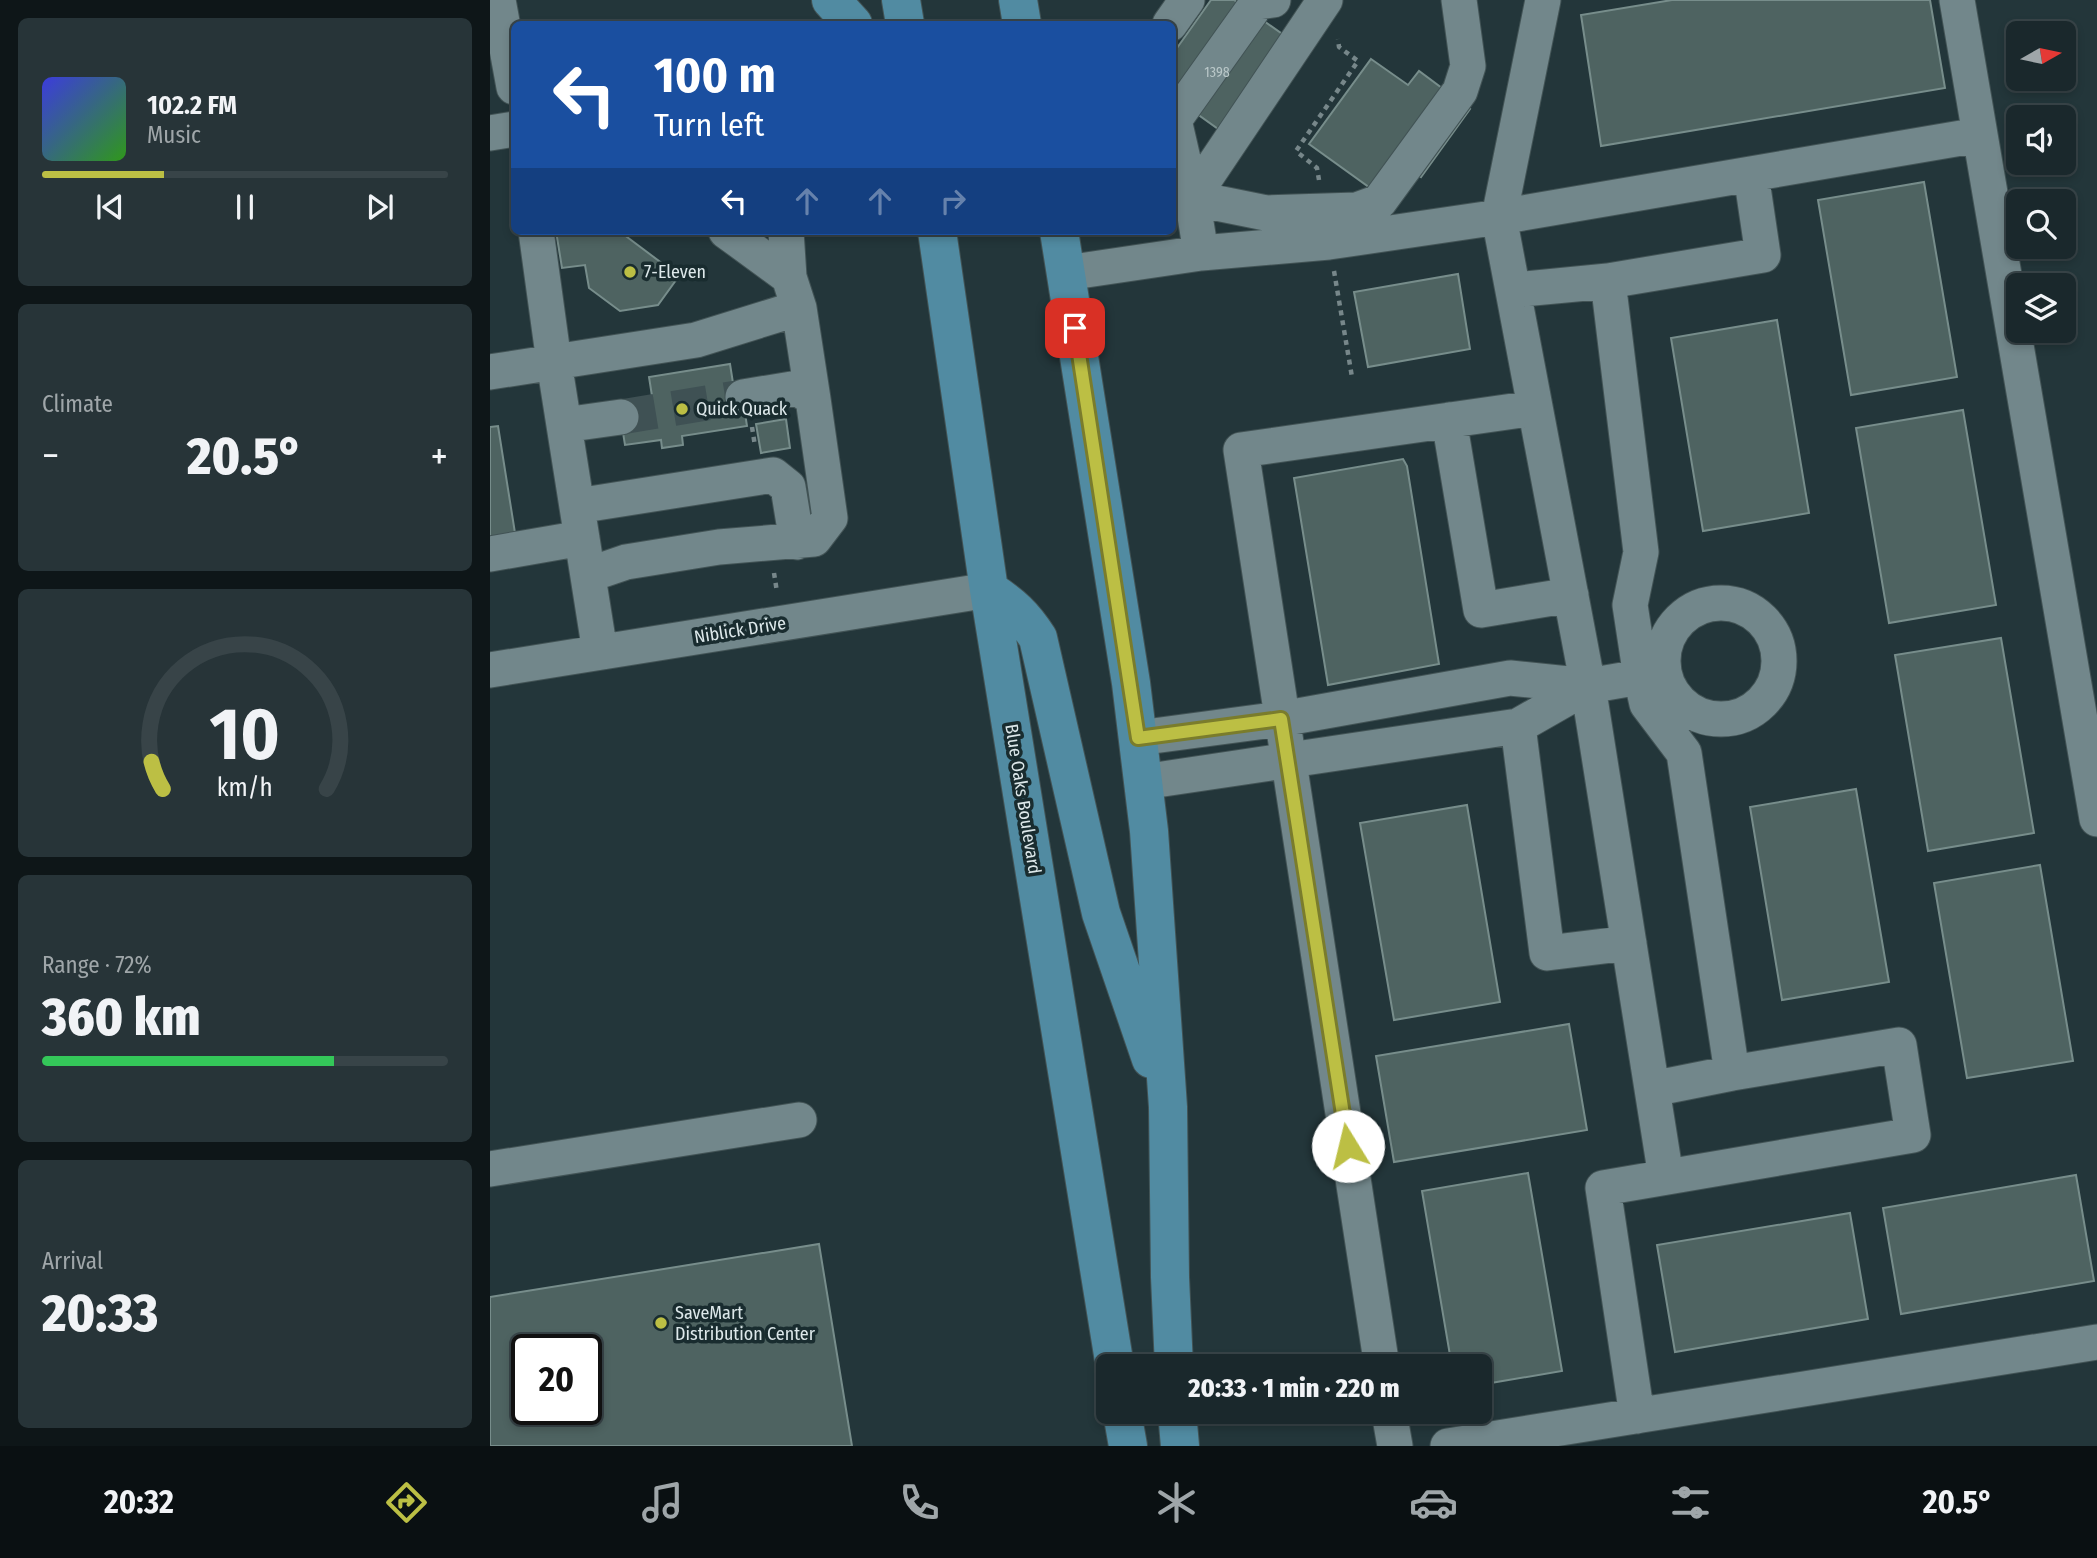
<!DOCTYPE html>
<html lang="en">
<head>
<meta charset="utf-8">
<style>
	:root { --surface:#1a282c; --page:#273438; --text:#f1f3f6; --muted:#9fa6a9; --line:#384448; --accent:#bcbf44 }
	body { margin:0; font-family:"Fira Sans Condensed",sans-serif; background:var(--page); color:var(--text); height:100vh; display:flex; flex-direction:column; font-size:26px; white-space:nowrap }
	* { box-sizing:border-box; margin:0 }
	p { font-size:23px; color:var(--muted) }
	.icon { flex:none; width:38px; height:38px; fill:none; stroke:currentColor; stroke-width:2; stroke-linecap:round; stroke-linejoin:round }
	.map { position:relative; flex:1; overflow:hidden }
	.details { display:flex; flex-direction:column; gap:18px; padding:18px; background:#0e1618; width:490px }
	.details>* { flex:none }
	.hud { position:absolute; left:21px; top:21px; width:665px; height:214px; border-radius:10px; box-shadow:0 4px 10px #0003,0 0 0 2px var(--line); background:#1a4fa0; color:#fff; overflow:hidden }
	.needle { width:46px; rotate:81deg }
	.controls { position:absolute; left:1516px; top:21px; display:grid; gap:14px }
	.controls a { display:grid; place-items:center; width:70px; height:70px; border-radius:10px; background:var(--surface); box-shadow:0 4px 10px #0003,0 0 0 2px var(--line); font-size:35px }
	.speed { position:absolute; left:21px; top:1334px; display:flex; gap:14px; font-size:35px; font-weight:700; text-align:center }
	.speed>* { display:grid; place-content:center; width:91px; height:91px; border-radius:50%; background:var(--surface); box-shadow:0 4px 10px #0003,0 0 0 2px var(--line); line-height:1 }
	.speed .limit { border:4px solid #111; border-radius:10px; background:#fff; color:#111 }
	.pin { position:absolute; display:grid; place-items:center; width:60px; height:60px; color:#fff; margin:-30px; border-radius:14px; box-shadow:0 4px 10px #0006 }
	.me { position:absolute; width:77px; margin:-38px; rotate:351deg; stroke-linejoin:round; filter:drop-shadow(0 0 5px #0008) }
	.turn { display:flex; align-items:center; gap:24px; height:147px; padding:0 28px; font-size:32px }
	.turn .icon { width:91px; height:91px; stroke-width:2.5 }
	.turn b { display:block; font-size:49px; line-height:60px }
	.lanes { display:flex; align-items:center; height:66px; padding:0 28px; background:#0003; justify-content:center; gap:35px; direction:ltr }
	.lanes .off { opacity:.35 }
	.big { font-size:52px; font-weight:800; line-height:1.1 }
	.details .tile { flex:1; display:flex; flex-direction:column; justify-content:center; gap:10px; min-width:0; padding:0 24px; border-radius:10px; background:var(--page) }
	.details .dial { align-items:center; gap:0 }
	.dial svg { height:182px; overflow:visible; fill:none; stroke:var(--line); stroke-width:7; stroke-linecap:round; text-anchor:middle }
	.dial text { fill:var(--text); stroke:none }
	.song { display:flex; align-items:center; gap:21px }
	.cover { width:84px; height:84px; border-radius:10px; background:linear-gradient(135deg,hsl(240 70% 55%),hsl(110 70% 35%)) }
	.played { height:7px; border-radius:4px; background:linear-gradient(90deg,var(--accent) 30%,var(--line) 30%) }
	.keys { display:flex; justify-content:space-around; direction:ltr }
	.heat { display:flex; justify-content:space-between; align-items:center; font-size:38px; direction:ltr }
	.charge { height:10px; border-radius:5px; background:linear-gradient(90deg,#34c759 72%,var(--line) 0) }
	.trip { position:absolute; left:606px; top:1354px; width:396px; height:70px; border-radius:10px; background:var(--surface); box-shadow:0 4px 10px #0003,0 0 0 2px var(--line); font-weight:800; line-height:70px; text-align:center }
	.menu { display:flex; height:112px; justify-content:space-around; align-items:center; background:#0a1012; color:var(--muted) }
	.menu .icon { width:49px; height:49px }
	.menu .active { color:var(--accent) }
	.menu b { font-size:32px; color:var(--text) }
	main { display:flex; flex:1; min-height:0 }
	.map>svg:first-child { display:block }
	.building { fill:#4e6361; stroke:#778d8b; stroke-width:2; fill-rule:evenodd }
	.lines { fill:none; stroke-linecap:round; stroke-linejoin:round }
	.minor-tunnel { stroke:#3f5154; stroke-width:35; stroke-dasharray:35 18; stroke-linecap:butt }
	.minor-casing { stroke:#425355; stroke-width:37 }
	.major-casing { stroke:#425355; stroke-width:40 }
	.path { stroke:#77878a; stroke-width:4.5; stroke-dasharray:5 5; stroke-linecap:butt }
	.minor { stroke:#72878b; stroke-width:35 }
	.major { stroke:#518ba2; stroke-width:38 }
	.route-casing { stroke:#7a7c2c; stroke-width:18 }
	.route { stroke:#bcbf44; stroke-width:12 }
	.poi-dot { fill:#bcbf44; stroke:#192c2f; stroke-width:2.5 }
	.labels { text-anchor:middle; stroke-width:7; stroke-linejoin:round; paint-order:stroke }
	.number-label { font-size:14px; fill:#b9c7c8 }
	.poi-label { font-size:18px; fill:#dde8ea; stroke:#192c2f; text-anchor:start }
	.street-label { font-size:18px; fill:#dde8ea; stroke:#192c2f }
</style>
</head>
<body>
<main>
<section class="details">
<div class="tile">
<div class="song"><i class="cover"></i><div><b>102.2 FM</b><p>Music</p></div></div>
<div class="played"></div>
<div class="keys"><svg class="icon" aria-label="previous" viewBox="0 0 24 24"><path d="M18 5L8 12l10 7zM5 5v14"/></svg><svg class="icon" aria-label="pause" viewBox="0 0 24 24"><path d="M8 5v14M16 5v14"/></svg><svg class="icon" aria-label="next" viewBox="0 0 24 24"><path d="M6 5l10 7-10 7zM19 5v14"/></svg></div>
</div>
<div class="tile"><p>Climate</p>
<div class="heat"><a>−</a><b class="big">20.5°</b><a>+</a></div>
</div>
<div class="tile dial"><svg viewBox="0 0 100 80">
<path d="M14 69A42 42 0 1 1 86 69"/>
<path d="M14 69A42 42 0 0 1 9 57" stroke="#bcbf44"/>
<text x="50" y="56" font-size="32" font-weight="700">10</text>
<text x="50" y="72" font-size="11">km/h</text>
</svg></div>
<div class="tile"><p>Range · 72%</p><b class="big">360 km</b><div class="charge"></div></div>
<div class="tile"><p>Arrival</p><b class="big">20:33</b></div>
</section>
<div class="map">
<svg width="1607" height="1446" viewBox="0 0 1607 1446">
	<rect width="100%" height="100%" fill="#23363a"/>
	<path class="building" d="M721 0H744L798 38 731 131 682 96V55Z
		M1182 0H1440L1455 88 1111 146 1091 15Z
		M881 59 918 85 929 71 980 109 931 177 905 158 883 190 819 144Z
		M1434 182 1467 377 1361 395 1328 200Z
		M66 231H99L103 234 105 231H129L189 276 168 305 130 311 99 288 95 265 72 268Z
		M968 274 980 349 878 367 864 292Z
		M1287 320 1319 513 1213 531 1181 338Z
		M240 364 243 383 250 382 257 426 192 436 193 445 172 448 171 440 135 445 128 402 162 396 159 377Z
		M1473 410 1506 605 1399 623 1366 428Z
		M296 419 300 448 271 453 266 424Z
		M8 426 25 533 0 537V427Z
		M913 459 917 466 949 664 838 685 804 478Z
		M1511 638 1544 833 1438 851 1405 655Z
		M1366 789 1399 982 1292 1000 1260 807Z
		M977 805 1010 1002 904 1020 870 823Z
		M1550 865 1583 1061 1477 1078 1444 883Z
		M1079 1024 1097 1130 904 1162 886 1056Z
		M1038 1173 1072 1371 989 1385V1367H962L932 1191Z
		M1586 1175 1604 1281 1411 1314 1393 1208Z
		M1360 1213 1378 1319 1185 1352 1167 1245Z
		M329 1244 362 1446H0V1297ZM37 1349H96V1409H37Z"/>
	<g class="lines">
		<path class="minor-tunnel" d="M131 417 253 397"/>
		<g class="minor-casing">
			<path id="minor" d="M8 0 24 87
				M783 0 768 2 684 120 702 198 776 213 867 210 889 202 970 91 978 66 969 0
				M1053 0 1009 217 1489 135
				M1467 0 1607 819
				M680 24 697 0
				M0 133 24 129
				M46 231 64 362 110 652
				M236 231 299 277
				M296 231 299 277 309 308 323 399
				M711 253 702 198 835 0
				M576 273 711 253 839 242 1009 217 1098 686 1176 1177
				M1118 281 1273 255 1261 174
				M1023 290 1118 281 1151 552 1140 605 1151 677 1157 704 1194 753 1242 1073 1409 1045 1423 1135 1113 1188 1147 1416
				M0 372 206 340 309 308
				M959 420 991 610 1081 595
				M74 425 131 417
				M87 506 283 475 298 487 307 542
				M0 554 92 538
				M98 575 136 562 229 547 324 539 340 518 323 399 308 388 253 397
				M1173 661a58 58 0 1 1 116 0a58 58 0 1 1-116 0Z
				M0 670 499 590
				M1028 726 1057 953 1139 943
				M648 738 791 719 1020 678 1098 686 1173 673
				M653 782 1028 726 1098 686
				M1162 1089 1242 1073
				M0 1169 309 1120
				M892 1367 751 450 1045 408
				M899 1412 905 1446
				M958 1446 1607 1342"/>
		</g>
		<g class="major-casing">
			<path id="major" d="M341 0 363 24
				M411 0 415 24
				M528 0 532 24
				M447 231 499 590 625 1367
				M569 231 641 683 659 831 678 1107 680 1277 684 1367
				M499 590C522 605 534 616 548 638L611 913 661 1059
				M632 1412 638 1446
				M687 1412 690 1446"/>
		</g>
		<path class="path" d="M829 180 827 168 806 151 868 61 849 47 848 39
			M844 271 862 377
			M262 427 265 446
			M284 573 287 592"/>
		<use href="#minor" class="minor"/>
		<use href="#major" class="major"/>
	</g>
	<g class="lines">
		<g class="route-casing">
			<path id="route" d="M585 328 648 738 791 719 858 1146"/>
		</g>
		<use href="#route" class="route"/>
	</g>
	<g class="poi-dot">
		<circle cx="140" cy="272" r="7"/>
		<circle cx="192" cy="409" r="7"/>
		<circle cx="171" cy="1323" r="7"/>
	</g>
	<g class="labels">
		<g class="number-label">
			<text x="727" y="77">1398</text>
		</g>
		<g class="poi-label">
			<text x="154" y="278">7-Eleven</text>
			<text x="206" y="415">Quick Quack</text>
			<text x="185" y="1319">SaveMart<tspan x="185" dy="21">Distribution Center</tspan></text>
		</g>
		<g class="street-label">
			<text transform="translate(250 630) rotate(-9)" y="6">Niblick Drive</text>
			<text transform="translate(533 799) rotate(81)" y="6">Blue Oaks Boulevard</text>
		</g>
	</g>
</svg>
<div class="controls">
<a><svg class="needle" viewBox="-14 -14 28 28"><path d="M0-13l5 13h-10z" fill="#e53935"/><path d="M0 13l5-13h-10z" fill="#9fa6a9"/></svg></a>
<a><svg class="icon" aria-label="sound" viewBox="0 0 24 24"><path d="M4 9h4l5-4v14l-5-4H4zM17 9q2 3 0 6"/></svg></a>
<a><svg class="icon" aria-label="search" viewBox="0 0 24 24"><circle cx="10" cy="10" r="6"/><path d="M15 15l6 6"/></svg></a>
<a><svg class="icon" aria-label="layers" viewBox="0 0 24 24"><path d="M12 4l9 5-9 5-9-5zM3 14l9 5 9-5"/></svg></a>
</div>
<div class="speed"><div class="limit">20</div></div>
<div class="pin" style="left:585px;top:328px;background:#d93025"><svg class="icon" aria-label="arrive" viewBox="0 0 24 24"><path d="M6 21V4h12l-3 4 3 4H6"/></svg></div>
<svg class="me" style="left:858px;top:1146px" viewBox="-20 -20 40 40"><circle r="19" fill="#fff"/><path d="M0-13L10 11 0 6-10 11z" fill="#bcbf44"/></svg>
<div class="trip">20:33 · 1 min · 220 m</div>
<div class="hud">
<div class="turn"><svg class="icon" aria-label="left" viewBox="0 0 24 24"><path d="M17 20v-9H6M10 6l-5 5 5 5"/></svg><div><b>100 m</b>Turn left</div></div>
<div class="lanes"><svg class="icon" aria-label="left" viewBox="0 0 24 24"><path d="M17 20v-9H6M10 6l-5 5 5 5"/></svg><svg class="icon off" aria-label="ahead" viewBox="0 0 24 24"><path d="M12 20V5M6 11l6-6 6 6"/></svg><svg class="icon off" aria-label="ahead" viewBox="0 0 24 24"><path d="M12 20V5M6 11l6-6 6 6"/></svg><svg class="icon off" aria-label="right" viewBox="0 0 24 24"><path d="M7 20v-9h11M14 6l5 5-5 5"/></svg></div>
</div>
</div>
</main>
<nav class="menu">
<b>20:32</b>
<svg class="icon active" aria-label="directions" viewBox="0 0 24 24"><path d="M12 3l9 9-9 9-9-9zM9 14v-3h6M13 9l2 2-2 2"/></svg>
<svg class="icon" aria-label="music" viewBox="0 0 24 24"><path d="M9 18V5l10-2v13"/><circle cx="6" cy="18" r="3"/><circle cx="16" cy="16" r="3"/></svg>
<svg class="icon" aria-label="phone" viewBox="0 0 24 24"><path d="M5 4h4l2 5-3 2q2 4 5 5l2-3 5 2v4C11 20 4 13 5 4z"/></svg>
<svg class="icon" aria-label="climate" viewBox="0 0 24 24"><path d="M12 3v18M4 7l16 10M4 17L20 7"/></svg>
<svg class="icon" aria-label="car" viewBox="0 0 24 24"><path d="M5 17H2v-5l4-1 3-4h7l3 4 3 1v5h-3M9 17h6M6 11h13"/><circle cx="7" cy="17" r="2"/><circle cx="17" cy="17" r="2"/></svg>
<svg class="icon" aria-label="filters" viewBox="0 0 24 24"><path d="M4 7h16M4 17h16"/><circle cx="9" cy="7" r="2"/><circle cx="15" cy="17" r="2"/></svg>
<b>20.5°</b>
</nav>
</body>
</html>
